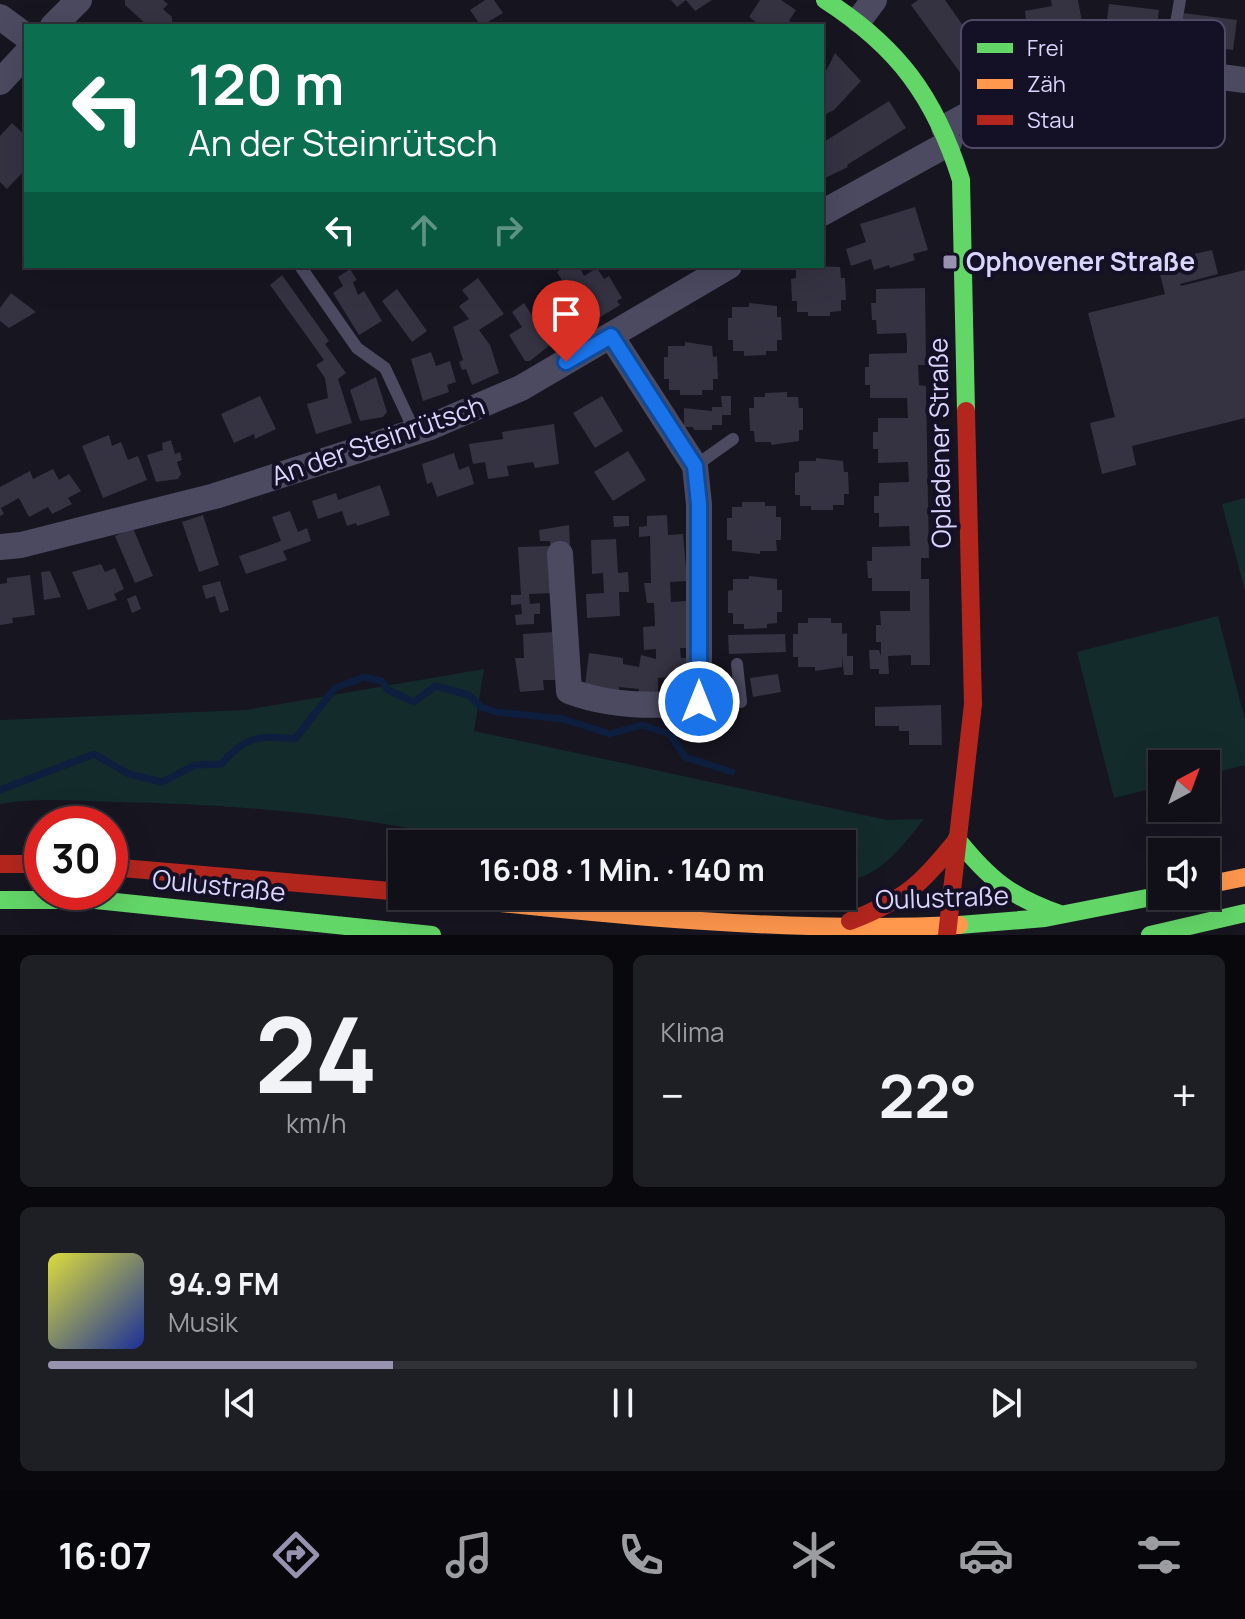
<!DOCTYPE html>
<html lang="de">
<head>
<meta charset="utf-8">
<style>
	:root { --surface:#111018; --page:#1e1e25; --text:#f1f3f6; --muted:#9c9da2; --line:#303037; --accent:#9692b0 }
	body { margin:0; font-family:Manrope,sans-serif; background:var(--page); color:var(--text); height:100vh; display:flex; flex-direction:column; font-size:30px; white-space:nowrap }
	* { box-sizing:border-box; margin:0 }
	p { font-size:26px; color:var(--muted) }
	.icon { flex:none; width:44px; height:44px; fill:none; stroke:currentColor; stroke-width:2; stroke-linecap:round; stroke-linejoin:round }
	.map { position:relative; height:935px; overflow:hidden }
	.sheet { display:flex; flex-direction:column; gap:20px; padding:20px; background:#09090d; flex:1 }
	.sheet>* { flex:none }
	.banner { position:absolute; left:24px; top:24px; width:800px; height:244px; border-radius:0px; box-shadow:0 8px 32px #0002,0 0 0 2px var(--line); background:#0b6e4f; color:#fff; overflow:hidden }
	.needle { width:52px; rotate:41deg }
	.fabs { position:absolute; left:1148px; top:750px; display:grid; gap:16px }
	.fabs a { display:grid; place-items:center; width:72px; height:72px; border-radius:0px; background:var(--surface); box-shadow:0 8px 32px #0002,0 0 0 2px var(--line); font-size:40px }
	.speed { position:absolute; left:24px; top:806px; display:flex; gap:16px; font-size:40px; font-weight:700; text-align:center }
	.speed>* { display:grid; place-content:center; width:104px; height:104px; border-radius:50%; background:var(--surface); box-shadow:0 8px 32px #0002,0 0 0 2px var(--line); line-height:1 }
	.speed .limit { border:12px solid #d22; background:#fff; color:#111 }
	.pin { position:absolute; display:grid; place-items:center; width:68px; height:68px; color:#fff; margin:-82px -34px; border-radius:50% 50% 50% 0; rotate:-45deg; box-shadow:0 0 8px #0007 }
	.pin .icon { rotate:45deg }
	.me { position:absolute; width:88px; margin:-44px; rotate:0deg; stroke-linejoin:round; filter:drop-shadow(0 0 6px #0008) }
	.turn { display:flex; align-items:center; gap:28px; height:168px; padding:0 32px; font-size:36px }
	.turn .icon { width:104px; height:104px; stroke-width:2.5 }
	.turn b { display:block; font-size:56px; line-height:68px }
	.lanes { display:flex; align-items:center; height:76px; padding:0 32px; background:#0003; justify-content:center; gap:40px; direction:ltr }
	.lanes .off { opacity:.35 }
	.big { font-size:60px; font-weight:700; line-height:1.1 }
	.sheet .widget { flex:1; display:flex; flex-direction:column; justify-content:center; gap:12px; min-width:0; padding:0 28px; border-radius:12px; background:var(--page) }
	.sheet .dial { align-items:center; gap:0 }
	.dial b { font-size:104px; line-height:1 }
	.song { display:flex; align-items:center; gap:24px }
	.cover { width:96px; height:96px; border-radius:12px; background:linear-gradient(135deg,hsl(60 70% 55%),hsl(230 70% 35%)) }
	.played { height:8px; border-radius:4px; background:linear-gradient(90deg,var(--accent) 30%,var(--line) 30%) }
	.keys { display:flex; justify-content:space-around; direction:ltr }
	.heat { display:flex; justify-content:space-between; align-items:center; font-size:44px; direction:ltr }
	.sheet .tiles { flex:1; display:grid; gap:20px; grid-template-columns:1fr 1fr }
	.widget:last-child { grid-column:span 2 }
	.trip { position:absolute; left:388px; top:830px; width:468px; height:80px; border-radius:0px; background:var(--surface); box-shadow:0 8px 32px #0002,0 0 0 2px var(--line); font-weight:700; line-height:80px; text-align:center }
	.tabs { display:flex; height:128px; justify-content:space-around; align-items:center; background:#07060a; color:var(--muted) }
	.tabs .icon { width:56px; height:56px }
	.tabs .active { color:var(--accent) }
	.tabs b { font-size:36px; color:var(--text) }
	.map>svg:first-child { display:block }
	.green { fill:#142b2c }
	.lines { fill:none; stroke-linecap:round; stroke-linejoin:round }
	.stream { stroke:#0d1e3e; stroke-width:7 }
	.building { fill:#353242 }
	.lane { stroke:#4b4a60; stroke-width:12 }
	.street { stroke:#4b4a60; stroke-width:26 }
	.fast { stroke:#63d668; stroke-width:18 }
	.slow { stroke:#ff974d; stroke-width:18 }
	.jam { stroke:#b3261e; stroke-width:18 }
	.route-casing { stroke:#114b97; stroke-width:20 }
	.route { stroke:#1a73e8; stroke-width:14 }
	.poi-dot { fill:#9692b0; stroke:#141025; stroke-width:3 }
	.labels { text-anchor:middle; stroke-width:8; stroke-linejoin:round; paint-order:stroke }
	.poi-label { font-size:26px; font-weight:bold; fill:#dad5fd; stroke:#141025; text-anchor:start }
	.street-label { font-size:26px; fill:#dad5fd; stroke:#141025 }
	.key { fill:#141025; stroke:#4f4b66; stroke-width:2 }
	.key-label { font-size:22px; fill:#dad5fd }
</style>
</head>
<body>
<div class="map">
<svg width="1245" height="935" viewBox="0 0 1245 935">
	<rect width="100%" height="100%" fill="#171520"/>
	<path class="green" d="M1245 498V591L1222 504Z
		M1218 616 1245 720V765L1206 775V764H1162V786L1114 798 1077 652Z
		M484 669 474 731 887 820 924 819C904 844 877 882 842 880V844H488C368 816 240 804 116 802 77 801 38 797 0 804V720L246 710Z"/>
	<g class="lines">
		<path class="stream" d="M0 790 94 754 129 774 162 782 195 765 221 764C246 736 258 735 295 739L335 688 364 677 382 681 388 690 414 702 435 686 469 695 481 707 496 712 563 719 610 734 642 725 670 734 685 757 732 772"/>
	</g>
	<path class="building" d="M125 0H163L168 4 163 9 172 17V23L169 26H148L125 5Z
		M485 0H494L503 13 481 26 470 10Z
		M671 0H712L695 11 686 0 677 7Z
		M760 0H781L796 10 789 21 797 26H761L749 17Z
		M918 0H945L988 61 964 78 911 5Z
		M1051 0H1078L1084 33 1050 40 1051 46 1005 58 1002 40 1024 36 1021 22 1026 21 1025 11 1052 6Z
		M1109 4 1159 10 1155 40 1105 34Z
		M1183 13 1237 20 1233 50 1180 43Z
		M835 53 861 81 834 110 822 116V97L826 95 822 92V79Z
		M889 101 906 128 847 165 848 167 823 179 822 143Z
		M12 123 26 136V169L7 189 0 182V136Z
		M915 207 928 250 913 254 915 260 890 268 889 265 874 270 871 259 851 266 846 249 866 242 860 224Z
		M1212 250 1218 274 1180 284 1181 286 1245 270V418L1132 446 1136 465 1102 474 1090 423 1115 417 1088 313 1165 294 1159 270 1196 261 1194 254Z
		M566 266H587L581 270 584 276 597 268 604 279 609 276 622 298 617 301 620 305 576 332 569 321 566 323 560 314 564 312 559 302 571 295 557 272Z
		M813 266 840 267 841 278H845L846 300H841V311L830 312V316H808V312H797V301H792L791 279 796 278V268Z
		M350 269 357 280 353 282 358 295 364 291 382 321 359 335 333 293 343 286 338 277Z
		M282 275 329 341 325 344 346 373 338 379 352 423 316 434 307 404 328 398 325 378 316 365 324 360 270 285Z
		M478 278 504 314 479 330 490 345 499 373 472 385 466 369 462 370 459 362 463 360 453 327 469 319 459 306 469 299 462 290Z
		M925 288 926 365H918L919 385 926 386 929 558H921V579H929L930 665H911V655L888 656 889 674H879V669H870L869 650H879L881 656V642H876V625H881L880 611H910V591H872V578H868L867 561H872V547L910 546 909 526 879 527V513H874V496H879V483L909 482 908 462 878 463V449H873V432H878V418H908L907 398H870V385H865V367H869V354L907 353V343L906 333 877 334 876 320H872L871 303H876V289Z
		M397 289 427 331 412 342 382 301Z
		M11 293 36 312 9 328 0 321V308Z
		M524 303 551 344 530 361H525L509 335 522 327 512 312Z
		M749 303 777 306V317H781L782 340H777V351H766V355L744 356V351H733V340H728V318H732V307H749Z
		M685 342 712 346 713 357 717 356 718 379H713V390H702V395H680V390H669V379H664V357H668V346H685Z
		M431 352 436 366 450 361 456 382 447 385 449 392 423 401 411 359Z
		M376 377 387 412 383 417 360 421 350 390Z
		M787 392V397H798L799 408H803V430H799V441L771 445V442H755L754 431H750L749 408H754V397H765V393Z
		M260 396 276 429 255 439 254 434 234 443 221 414Z
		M602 396 623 431 595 448 573 413Z
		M721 396H731V415H722V425H712V430H694L693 427H684V408L712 411V407H722Z
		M554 424 559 464 535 468 533 462 507 466 509 476 488 479 485 462 473 464 469 444 503 439 502 432Z
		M109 435 112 446 121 442 128 460 138 456 147 480 103 498 82 446Z
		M171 440 175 454 180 452 182 460 177 462 181 474 178 479 156 482 147 455 163 450 162 443Z
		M628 451 646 480 613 501 594 472Z
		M454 453 459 470 469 466 474 484 437 497 432 482 427 484 422 464Z
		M816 458 843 461 844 472H848L849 494H844V505H833V510H811V506H800V495H795V473L799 472V461H816Z
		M53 469 59 480 69 474 81 491 68 498 72 504 52 514 48 507 29 517 19 498 1 508 4 514 0 516V487L30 471 33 479Z
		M380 485 390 515 357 526 356 523 347 526 342 511 318 519 312 501 336 493 338 500Z
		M742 502H765V506H776V517H781V540H776L777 551H760V554L732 551V540H727V518H732V507H742Z
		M290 511 298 532 307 528 311 541 283 551 287 560 246 574 239 556 281 541 272 517Z
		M203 515 219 565 199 572 182 522Z
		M667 515 668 535 683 534 687 581 670 582 671 602 686 601 688 648H680L681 658H687L688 676 658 678V696L638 695 639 689 619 687V690L585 685 589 653 623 658V664L639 667 641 655 656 659V649L644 650 643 627 655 626 654 603H647L644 583H651L650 536 639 537V527L647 526V516Z
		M613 516H629V526L614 527Z
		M569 525 570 545 550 546 553 593 529 594 530 604 540 603V614H534V624L516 625 515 615 522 614 521 604 511 605V595H521L518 547 550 546V541H540L539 530Z
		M133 528 153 576 135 583 115 536Z
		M616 539 618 573 628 572 629 592H619L620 616 587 618 586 594 604 593 603 573 592 574 591 540Z
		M101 564 105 572 115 568 124 589 114 594 117 600 88 610 72 572Z
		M50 571 61 597 44 600 41 572Z
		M30 575 35 615 12 618 13 623 0 625V584L7 583V578Z
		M749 576 777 579V590H782V612H777V623L767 624V628L744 629V624H733V613H728V591L733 590V579H749Z
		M220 581 229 610 220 613 215 596 206 599 202 586Z
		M136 595 141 609 132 613 127 599Z
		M808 618H831V623H842V634L847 633V656H853V675H844L842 656V667L815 671V667H798V657H793V634H798V623H808Z
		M555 632 558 680H543L544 690 520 692 515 658H524L523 634Z
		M785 634 786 652 729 654 728 635Z
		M728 672 729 700 711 701 710 673Z
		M778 674 781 692 753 697 750 678Z
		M941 705 942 745H909V731H899V726H875V707Z"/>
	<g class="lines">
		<path class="lane" d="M1168 70 1180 0
			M300 266 357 348 385 368 415 432
			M695 466 733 439
			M737 664 741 702"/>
		<path class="street" d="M0 17 26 36
			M859 20 874 0
			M53 26 79 0
			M0 82 26 54
			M944 128 1041 75 1151 68 1245 80
			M822 213 949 143
			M0 547 21 545 215 496 430 427 521 388 729 266
			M560 554 569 691C609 706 657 707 699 702V504L695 466 611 336"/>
		<path class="fast" d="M825 0C898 47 935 97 961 180L966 411
			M957 839C989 879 1011 897 1060 914
			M0 900H96L432 935
			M959 925 1045 918 1162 895
			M1150 935 1245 913"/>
		<path class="slow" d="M1206 885 1245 877
			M435 896C609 915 784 933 959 925"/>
		<path class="jam" d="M0 864H42
			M110 867 402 892
			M850 921C905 899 919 887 956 841
			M947 935 973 704 966 411"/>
	</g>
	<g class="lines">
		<g class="route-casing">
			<path id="route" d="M566 362 611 336 695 466 699 504V702"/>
		</g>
		<use href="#route" class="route"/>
	</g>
	<rect class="poi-dot" x="942" y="254" width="16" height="16" rx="4"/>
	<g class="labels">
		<g class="poi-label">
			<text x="966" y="271">Ophovener Straße</text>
		</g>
		<g class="street-label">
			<text transform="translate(378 441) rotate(-19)" y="9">An der Steinrütsch</text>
			<text transform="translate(940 443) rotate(-91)" y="9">Opladener Straße</text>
			<text transform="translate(219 886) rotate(6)" y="9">Oulustraße</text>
			<text transform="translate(942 898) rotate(-2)" y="9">Oulustraße</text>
		</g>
	</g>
	<rect x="961" y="20" width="264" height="128" rx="12" class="key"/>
	<rect x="977" y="43" width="36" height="10" fill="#63d668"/>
	<rect x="977" y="79" width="36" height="10" fill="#ff974d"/>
	<rect x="977" y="115" width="36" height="10" fill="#b3261e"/>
	<g class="key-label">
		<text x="1027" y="56">Frei</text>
		<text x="1027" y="92">Zäh</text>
		<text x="1027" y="128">Stau</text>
	</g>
</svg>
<div class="fabs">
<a><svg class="needle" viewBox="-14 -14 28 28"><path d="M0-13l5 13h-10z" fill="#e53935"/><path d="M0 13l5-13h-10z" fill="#9c9da2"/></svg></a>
<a><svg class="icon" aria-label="sound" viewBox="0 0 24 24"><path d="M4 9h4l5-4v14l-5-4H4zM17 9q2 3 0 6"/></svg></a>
</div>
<div class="speed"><div class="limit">30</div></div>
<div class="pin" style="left:566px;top:362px;background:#d93025"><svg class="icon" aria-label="arrive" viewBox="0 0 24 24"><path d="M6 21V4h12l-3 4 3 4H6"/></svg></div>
<svg class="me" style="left:699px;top:702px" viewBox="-20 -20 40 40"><circle r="17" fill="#1a73e8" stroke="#fff" stroke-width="3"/><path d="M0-11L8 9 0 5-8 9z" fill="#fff"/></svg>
<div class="trip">16:08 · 1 Min. · 140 m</div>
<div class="banner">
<div class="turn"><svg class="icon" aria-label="left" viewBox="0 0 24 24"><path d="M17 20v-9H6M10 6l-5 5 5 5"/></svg><div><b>120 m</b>An der Steinrütsch</div></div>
<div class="lanes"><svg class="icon" aria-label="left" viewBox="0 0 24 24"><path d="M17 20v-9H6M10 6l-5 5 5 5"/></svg><svg class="icon off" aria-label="ahead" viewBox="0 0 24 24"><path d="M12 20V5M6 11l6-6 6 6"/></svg><svg class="icon off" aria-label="right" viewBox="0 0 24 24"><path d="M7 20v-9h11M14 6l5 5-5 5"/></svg></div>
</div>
</div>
<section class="sheet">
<div class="tiles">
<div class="widget dial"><b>24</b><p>km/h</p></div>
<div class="widget"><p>Klima</p>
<div class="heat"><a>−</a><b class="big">22°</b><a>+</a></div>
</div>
<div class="widget">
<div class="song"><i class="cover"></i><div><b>94.9 FM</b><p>Musik</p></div></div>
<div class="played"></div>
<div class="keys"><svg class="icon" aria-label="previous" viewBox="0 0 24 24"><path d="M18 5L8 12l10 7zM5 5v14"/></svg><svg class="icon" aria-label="pause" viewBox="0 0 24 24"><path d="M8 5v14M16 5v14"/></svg><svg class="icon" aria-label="next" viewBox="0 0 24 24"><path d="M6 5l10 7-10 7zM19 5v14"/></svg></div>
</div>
</div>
</section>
<nav class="tabs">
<b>16:07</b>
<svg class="icon active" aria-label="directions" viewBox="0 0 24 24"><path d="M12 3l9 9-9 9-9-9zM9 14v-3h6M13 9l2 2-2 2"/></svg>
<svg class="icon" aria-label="music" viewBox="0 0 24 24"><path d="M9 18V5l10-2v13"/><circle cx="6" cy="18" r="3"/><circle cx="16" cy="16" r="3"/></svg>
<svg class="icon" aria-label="phone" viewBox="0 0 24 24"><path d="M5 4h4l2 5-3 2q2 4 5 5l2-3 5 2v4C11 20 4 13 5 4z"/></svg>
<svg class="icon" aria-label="climate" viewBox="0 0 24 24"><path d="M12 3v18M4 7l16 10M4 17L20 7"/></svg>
<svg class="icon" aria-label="car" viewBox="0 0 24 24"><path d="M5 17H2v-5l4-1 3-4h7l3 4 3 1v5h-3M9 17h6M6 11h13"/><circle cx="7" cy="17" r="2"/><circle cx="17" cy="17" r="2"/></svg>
<svg class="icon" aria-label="filters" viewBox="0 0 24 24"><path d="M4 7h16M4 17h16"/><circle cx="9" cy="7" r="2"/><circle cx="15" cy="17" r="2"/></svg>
</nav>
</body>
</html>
